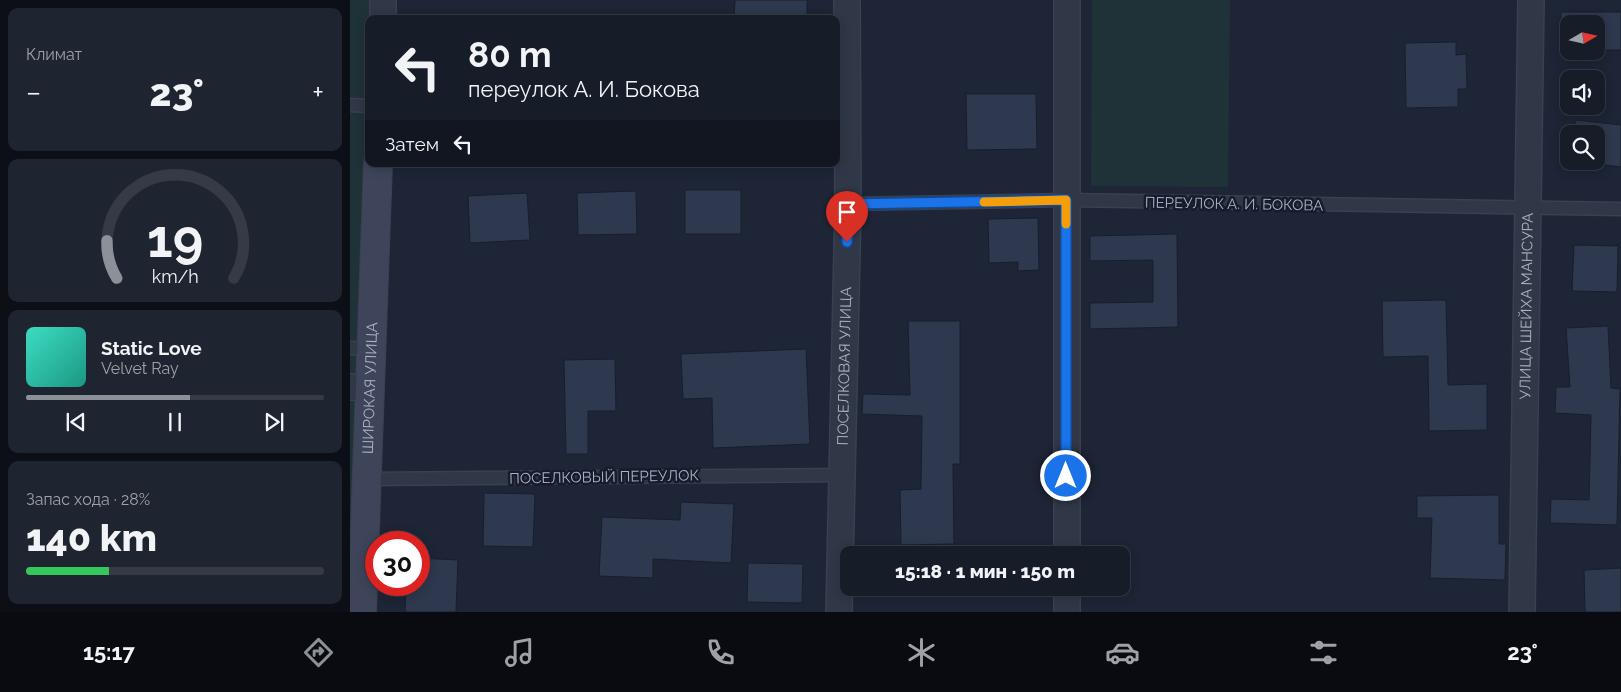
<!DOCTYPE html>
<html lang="ru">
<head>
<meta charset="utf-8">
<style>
	:root { --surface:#161c28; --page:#1f2530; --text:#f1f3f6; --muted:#9ea1a8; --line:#353a45; --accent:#8c9099 }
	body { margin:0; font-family:Raleway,sans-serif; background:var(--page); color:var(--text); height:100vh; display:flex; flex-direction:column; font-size:19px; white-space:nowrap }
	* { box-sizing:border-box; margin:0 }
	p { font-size:16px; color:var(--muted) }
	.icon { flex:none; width:28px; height:28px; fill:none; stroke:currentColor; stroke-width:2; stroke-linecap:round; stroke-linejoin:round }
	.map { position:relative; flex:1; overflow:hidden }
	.panel { display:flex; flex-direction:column; gap:8px; padding:8px; background:#0c0f16; width:350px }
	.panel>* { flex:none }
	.top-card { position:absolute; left:15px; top:15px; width:475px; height:152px; border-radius:10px; box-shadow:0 2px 12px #0003,0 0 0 1px var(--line); background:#161c28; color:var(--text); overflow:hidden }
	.needle { width:32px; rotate:81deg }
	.fabs { position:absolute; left:1210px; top:15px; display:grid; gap:10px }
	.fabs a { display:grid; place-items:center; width:45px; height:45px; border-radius:10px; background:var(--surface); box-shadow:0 2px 12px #0003,0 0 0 1px var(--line); font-size:25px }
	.speed { position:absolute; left:15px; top:531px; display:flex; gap:10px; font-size:25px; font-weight:700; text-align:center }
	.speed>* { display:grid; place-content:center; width:65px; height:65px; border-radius:50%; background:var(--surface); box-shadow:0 2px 12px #0003,0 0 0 1px var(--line); line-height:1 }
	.speed .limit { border:8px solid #d22; background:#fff; color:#111 }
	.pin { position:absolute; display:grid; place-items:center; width:42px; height:42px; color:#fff; margin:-51px -21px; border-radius:50% 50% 50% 0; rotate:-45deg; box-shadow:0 0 5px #0007 }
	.pin .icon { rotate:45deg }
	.me { position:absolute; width:55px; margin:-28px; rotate:0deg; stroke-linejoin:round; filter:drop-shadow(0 0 4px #0008) }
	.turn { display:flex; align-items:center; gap:18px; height:105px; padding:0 20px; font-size:22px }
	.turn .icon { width:65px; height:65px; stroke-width:2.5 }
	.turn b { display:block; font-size:35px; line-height:42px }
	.then { display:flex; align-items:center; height:48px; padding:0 20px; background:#0003; gap:10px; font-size:19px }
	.big { font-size:38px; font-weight:800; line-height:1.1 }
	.panel .tile { flex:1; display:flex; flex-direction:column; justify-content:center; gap:8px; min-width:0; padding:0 18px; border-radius:10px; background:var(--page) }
	.panel .dial { align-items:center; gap:0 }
	.dial svg { height:130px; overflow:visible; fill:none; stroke:var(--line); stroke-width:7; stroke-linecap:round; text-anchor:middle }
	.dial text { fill:var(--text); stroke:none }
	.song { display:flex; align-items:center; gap:15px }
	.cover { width:60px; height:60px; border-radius:8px; background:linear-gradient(135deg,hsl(170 70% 55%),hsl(170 70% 35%)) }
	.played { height:5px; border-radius:2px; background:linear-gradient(90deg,var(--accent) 55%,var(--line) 55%) }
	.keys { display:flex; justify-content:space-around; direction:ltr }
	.heat { display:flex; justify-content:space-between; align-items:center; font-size:28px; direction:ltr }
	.charge { height:8px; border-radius:4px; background:linear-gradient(90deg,#34c759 28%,var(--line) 0) }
	.trip { position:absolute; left:490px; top:546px; width:290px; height:50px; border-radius:10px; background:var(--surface); box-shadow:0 2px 12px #0003,0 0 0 1px var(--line); font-weight:800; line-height:50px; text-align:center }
	.menu { display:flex; height:80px; justify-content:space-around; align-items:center; background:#090b10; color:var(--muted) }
	.menu .icon { width:35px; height:35px }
	.menu .current { color:var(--accent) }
	.menu b { font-size:22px; color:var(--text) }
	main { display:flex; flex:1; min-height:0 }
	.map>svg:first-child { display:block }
	.green { fill:#1f3238 }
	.building { fill:#2e384e; stroke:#181e2d }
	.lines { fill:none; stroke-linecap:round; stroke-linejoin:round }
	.lane-casing { stroke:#3a4050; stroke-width:15 }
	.street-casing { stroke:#3a4050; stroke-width:28 }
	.secondary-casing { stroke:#3a4050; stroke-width:30 }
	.lane { stroke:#303747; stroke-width:12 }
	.street { stroke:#303747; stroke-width:25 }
	.secondary { stroke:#3e455a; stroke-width:28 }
	.route-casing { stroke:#114b97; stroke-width:12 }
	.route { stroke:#1a73e8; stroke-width:9 }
	.slow { stroke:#f59e0b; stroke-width:9 }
	.labels { text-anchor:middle; stroke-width:5; stroke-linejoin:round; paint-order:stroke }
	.street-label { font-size:15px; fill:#aab1c5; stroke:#161c2b }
</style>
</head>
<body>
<main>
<section class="panel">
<div class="tile"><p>Климат</p>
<div class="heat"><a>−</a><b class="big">23°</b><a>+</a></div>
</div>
<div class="tile dial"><svg viewBox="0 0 100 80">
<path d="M14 69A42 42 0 1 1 86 69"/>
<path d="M14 69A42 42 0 0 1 8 46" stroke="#8c9099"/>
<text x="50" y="56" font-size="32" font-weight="700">19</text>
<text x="50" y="72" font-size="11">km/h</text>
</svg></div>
<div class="tile">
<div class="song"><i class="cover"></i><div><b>Static Love</b><p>Velvet Ray</p></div></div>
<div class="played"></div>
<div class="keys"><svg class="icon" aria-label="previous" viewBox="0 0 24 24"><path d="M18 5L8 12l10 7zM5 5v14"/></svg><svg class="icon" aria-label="pause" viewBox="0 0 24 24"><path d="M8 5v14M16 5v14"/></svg><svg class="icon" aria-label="next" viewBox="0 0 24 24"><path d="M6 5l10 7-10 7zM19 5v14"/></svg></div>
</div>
<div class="tile"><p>Запас хода · 28%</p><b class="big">140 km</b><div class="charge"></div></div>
</section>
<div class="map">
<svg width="1271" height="612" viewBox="0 0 1271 612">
	<rect width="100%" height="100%" fill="#1d2536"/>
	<path class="green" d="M0 0H33V19H19V164L0 612Z
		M742 0H880L878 187 741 186Z"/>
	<path class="building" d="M385 0H457V19H384Z
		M1211 12H1271V50H1246V24H1219V51H1211Z
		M1106 42V55L1116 54 1117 89H1108V107L1056 108 1055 43Z
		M616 94H686L687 149 617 150Z
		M1226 120 1271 125V167L1226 161H1246V134H1224Z
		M335 190H391V234H335Z
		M286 191 287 234 228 235 227 193Z
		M177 193 180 240 120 243 118 196Z
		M688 218 689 270 668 271V262L639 263 638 219Z
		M827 234 828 327 740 329V303L803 302V260L740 261V236Z
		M1224 245 1268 246 1267 292 1222 291Z
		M1096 300 1098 385 1137 384V430L1079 431 1078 356 1033 357 1032 301Z
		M558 321H610V464H603L604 544 551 545 550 490 571 489 572 416 512 414 513 394 560 395Z
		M1258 326 1261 388 1270 389 1267 525 1200 523 1201 499 1239 500 1241 415 1205 413 1206 387H1220L1216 328Z
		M456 349 460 444 363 448 362 398 333 399 331 354Z
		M265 359 266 411H238V454H216L214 360Z
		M134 493 185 494 183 547 133 546Z
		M1149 495V544H1156L1155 580 1080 578 1082 518H1067V496Z
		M331 502 384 504 381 563 303 559V578L249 576 252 517 330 520Z
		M69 558 108 560 106 612H55L56 585H69Z
		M398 563 453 564 452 603 397 602Z
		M1271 568V612H1235L1234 570Z"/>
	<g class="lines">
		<g class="lane-casing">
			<path id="lane" d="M0 105 19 106
				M498 204 716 200 1271 209
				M0 348 21 349
				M16 479 492 475"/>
		</g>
		<g class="street-casing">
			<g id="street">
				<path d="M33 19V0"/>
				<path d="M0 387 19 388"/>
				<path d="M717 555V0"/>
				<path d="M717 588V612"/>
				<path id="s1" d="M489 612 498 204 497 0"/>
				<path id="s2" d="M1172 612 1181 0"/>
			</g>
		</g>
		<g class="secondary-casing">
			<g id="secondary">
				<path id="s3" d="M12 612 28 164"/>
			</g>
		</g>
		<use href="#lane" class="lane"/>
		<use href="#street" class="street"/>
		<use href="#secondary" class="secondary"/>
	</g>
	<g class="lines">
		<g class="route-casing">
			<path id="route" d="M497 242 498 204 716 200V476"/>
		</g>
		<use href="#route" class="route"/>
		<path class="slow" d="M634 202 716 200V224"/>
	</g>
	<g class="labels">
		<g class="street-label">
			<text transform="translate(884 204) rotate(1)" y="5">ПЕРЕУЛОК А. И. БОКОВА</text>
			<text dy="5" stroke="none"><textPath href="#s2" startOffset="306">УЛИЦА ШЕЙХА МАНСУРА</textPath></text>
			<text dy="5" stroke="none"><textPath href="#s1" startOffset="246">ПОСЕЛКОВАЯ УЛИЦА</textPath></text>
			<text dy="5" stroke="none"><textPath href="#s3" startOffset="224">ШИРОКАЯ УЛИЦА</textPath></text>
			<text transform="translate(254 477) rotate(-1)" y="5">ПОСЕЛКОВЫЙ ПЕРЕУЛОК</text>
		</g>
	</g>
</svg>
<div class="fabs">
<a><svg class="needle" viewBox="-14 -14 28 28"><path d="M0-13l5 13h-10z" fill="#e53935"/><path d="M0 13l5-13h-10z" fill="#9ea1a8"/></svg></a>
<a><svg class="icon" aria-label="sound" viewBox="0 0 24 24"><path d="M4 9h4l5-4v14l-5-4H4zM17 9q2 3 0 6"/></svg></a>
<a><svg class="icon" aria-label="search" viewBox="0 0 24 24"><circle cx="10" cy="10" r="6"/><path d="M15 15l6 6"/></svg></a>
</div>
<div class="speed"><div class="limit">30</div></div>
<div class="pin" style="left:497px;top:242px;background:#d93025"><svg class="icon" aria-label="arrive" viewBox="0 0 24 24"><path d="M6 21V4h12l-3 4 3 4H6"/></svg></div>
<svg class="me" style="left:716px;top:476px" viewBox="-20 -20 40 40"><circle r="17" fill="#1a73e8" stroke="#fff" stroke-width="3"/><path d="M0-11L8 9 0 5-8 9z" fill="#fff"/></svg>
<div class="trip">15:18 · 1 мин · 150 m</div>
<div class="top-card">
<div class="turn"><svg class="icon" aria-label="left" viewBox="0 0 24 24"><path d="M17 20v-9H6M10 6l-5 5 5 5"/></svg><div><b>80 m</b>переулок А. И. Бокова</div></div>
<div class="then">Затем<svg class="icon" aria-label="left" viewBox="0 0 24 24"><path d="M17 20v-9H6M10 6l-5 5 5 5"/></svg></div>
</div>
</div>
</main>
<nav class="menu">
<b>15:17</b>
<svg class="icon current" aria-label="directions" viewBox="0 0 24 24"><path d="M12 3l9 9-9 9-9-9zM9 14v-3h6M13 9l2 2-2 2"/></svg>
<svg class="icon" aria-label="music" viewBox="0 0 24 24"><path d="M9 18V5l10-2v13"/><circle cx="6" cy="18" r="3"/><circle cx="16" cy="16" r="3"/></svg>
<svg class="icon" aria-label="phone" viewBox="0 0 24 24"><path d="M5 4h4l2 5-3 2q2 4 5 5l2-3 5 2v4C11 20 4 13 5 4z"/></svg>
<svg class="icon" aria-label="climate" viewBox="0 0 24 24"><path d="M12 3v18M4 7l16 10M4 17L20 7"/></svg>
<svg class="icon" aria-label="car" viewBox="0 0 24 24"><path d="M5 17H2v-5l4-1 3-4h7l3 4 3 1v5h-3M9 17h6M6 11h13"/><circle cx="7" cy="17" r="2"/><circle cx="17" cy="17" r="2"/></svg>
<svg class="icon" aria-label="filters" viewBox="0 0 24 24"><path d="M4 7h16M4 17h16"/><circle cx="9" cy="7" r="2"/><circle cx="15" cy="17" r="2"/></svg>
<b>23°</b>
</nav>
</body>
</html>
